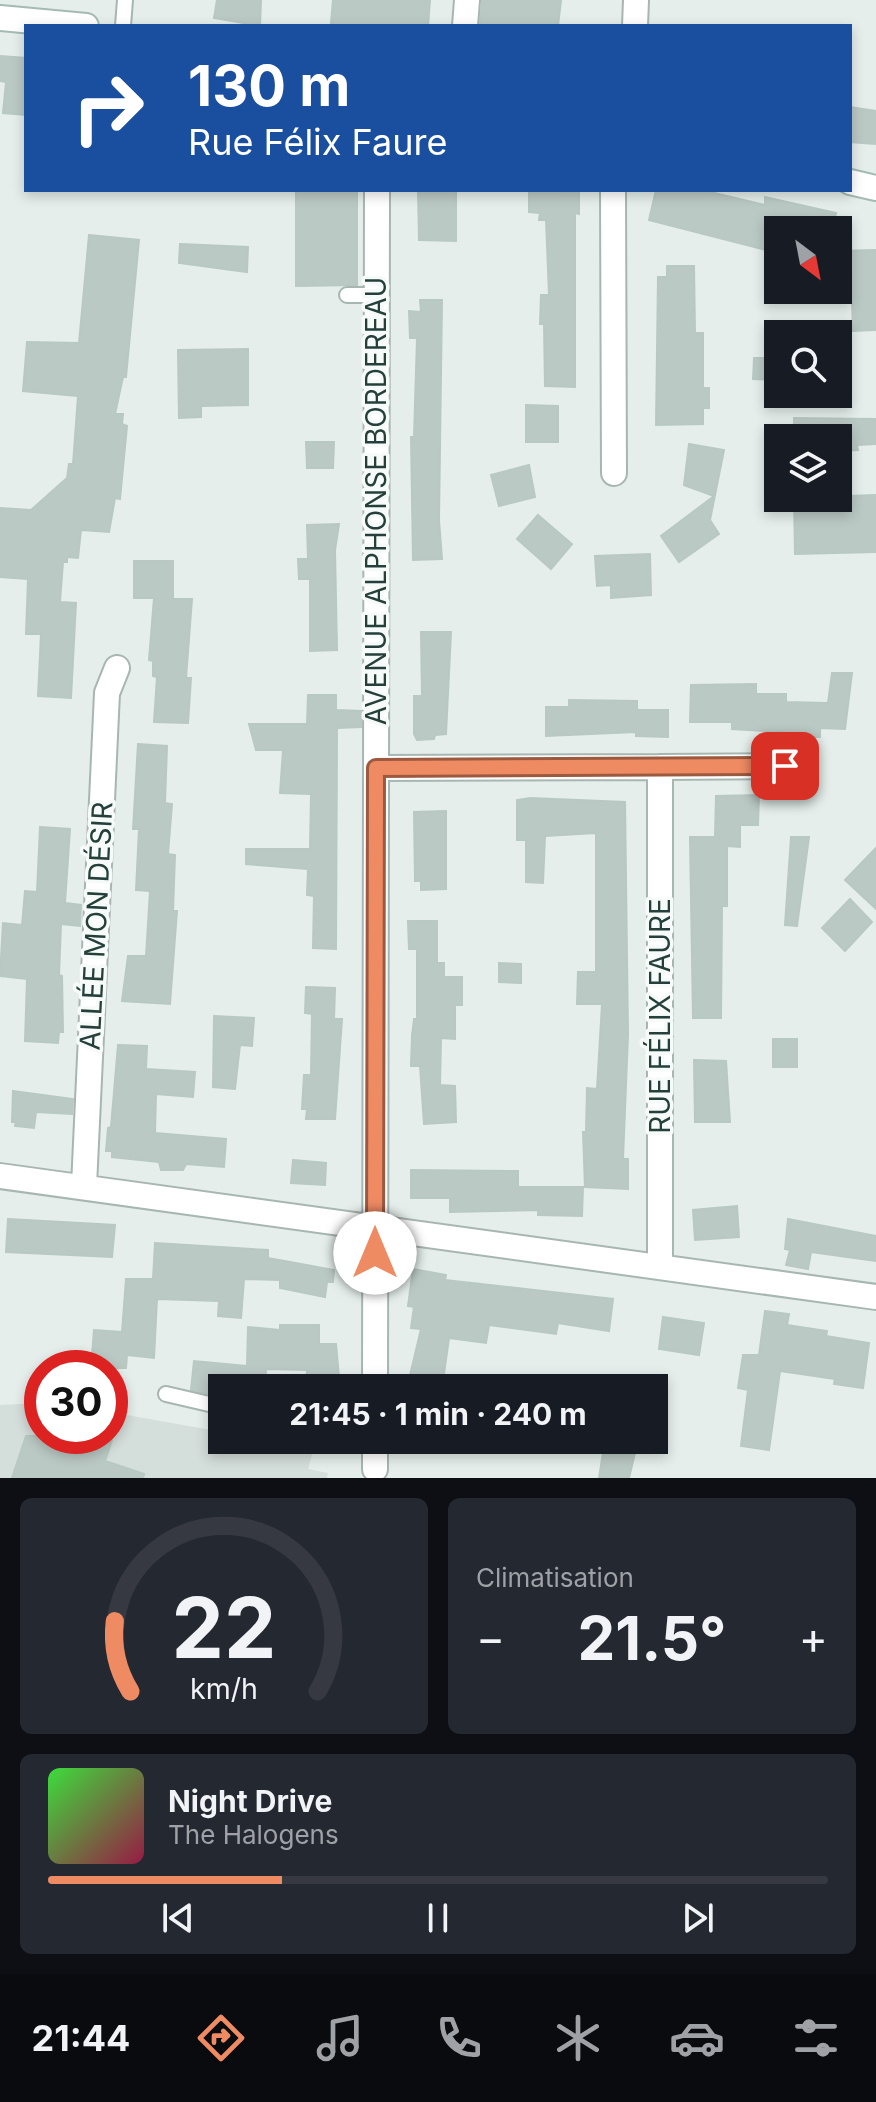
<!DOCTYPE html>
<html lang="fr">
<head>
<meta charset="utf-8">
<style>
	:root { --surface:#171b24; --page:#242831; --text:#f1f3f6; --muted:#9ea1a6; --line:#363941; --accent:#ef8b63 }
	body { margin:0; font-family:Inter,sans-serif; background:var(--page); color:var(--text); height:100vh; display:flex; flex-direction:column; font-size:30px; white-space:nowrap }
	* { box-sizing:border-box; margin:0 }
	p { font-size:26px; color:var(--muted) }
	.icon { flex:none; width:44px; height:44px; fill:none; stroke:currentColor; stroke-width:2; stroke-linecap:round; stroke-linejoin:round }
	.map { position:relative; height:1478px; overflow:hidden }
	.panel { display:flex; flex-direction:column; gap:20px; padding:20px; background:#0d0f14; flex:1 }
	.panel>* { flex:none }
	.banner { position:absolute; left:24px; top:24px; width:828px; height:168px; border-radius:0px; box-shadow:0 4px 12px #0003; background:#1a4fa0; color:#fff; overflow:hidden }
	.needle { width:52px; rotate:148deg }
	.tools { position:absolute; left:764px; top:216px; display:grid; gap:16px }
	.tools a { display:grid; place-items:center; width:88px; height:88px; border-radius:0px; background:var(--surface); box-shadow:0 4px 12px #0003; font-size:40px }
	.speed { position:absolute; left:24px; top:1350px; display:flex; gap:16px; font-size:40px; font-weight:700; text-align:center }
	.speed>* { display:grid; place-content:center; width:104px; height:104px; border-radius:50%; background:var(--surface); box-shadow:0 4px 12px #0003; line-height:1 }
	.speed .limit { border:12px solid #d22; background:#fff; color:#111 }
	.pin { position:absolute; display:grid; place-items:center; width:68px; height:68px; color:#fff; margin:-34px; border-radius:16px; box-shadow:0 4px 12px #0006 }
	.me { position:absolute; width:88px; margin:-44px; rotate:0deg; stroke-linejoin:round; filter:drop-shadow(0 0 6px #0008) }
	.turn { display:flex; align-items:center; gap:28px; height:168px; padding:0 32px; font-size:36px }
	.turn .icon { width:104px; height:104px; stroke-width:2.5 }
	.turn b { display:block; font-size:56px; line-height:68px }
	.big { font-size:60px; font-weight:700; line-height:1.1 }
	.panel .widget { flex:1; display:flex; flex-direction:column; justify-content:center; gap:12px; min-width:0; padding:0 28px; border-radius:12px; background:var(--page) }
	.panel .dial { align-items:center; gap:0 }
	.dial svg { height:208px; overflow:visible; fill:none; stroke:var(--line); stroke-width:7; stroke-linecap:round; text-anchor:middle }
	.dial text { fill:var(--text); stroke:none }
	.song { display:flex; align-items:center; gap:24px }
	.cover { width:96px; height:96px; border-radius:12px; background:linear-gradient(135deg,hsl(120 70% 55%),hsl(340 70% 35%)) }
	.played { height:8px; border-radius:4px; background:linear-gradient(90deg,var(--accent) 30%,var(--line) 30%) }
	.keys { display:flex; justify-content:space-around; direction:ltr }
	.heat { display:flex; justify-content:space-between; align-items:center; font-size:44px; direction:ltr }
	.panel .tiles { flex:1; display:grid; gap:20px; grid-template-columns:1fr 1fr }
	.widget:last-child { grid-column:span 2 }
	.trip { position:absolute; left:208px; top:1374px; width:460px; height:80px; border-radius:0px; background:var(--surface); box-shadow:0 4px 12px #0003; font-weight:700; line-height:80px; text-align:center }
	.tabs { display:flex; height:128px; justify-content:space-around; align-items:center; background:#090b0e; color:var(--muted) }
	.tabs .icon { width:56px; height:56px }
	.tabs .active { color:var(--accent) }
	.tabs b { font-size:36px; color:var(--text) }
	.map>svg:first-child { display:block }
	.built { fill:#d4deda }
	.building { fill:#bbc9c4; stroke:#b8c8c2; stroke-width:2 }
	.lines { fill:none; stroke-linecap:round; stroke-linejoin:round }
	.lane-casing { stroke:#a8b6b2; stroke-width:18 }
	.street-casing { stroke:#a8b6b2; stroke-width:28 }
	.secondary-casing { stroke:#a4bab3; stroke-width:28 }
	.lane { stroke:#fff; stroke-width:14 }
	.street { stroke:#fff; stroke-width:24 }
	.secondary { stroke:#fff; stroke-width:24 }
	.route-casing { stroke:#9b5a40; stroke-width:20 }
	.route { stroke:#ef8b63; stroke-width:14 }
	.labels { text-anchor:middle; stroke-width:7; stroke-linejoin:round; paint-order:stroke }
	.street-label { font-size:28px; fill:#25403a; stroke:#f6faf8 }
</style>
</head>
<body>
<div class="map">
<svg width="876" height="1478" viewBox="0 0 876 1478">
	<rect width="100%" height="100%" fill="#e5eeeb"/>
	<path class="built" d="M42 1403V1436H110V1412L222 1432V1440H260L313 1451 308 1469 328 1473 327 1478H0V1405Z"/>
	<path class="building" d="M217 0H261L260 26 214 18Z
		M333 0H430L428 26H344L331 23Z
		M482 0H561L558 26H480Z
		M0 56 26 58V115L3 113 6 82 0 81Z
		M850 107 876 111V144L850 142Z
		M296 190H357V285L296 286Z
		M418 190H456V241L419 240Z
		M529 190 579 192V214L575 213V387L545 386 544 324H540L541 295H549L546 220H539L540 213 529 212Z
		M656 190H702L765 205V197L836 213 832 230H778V253L649 220Z
		M89 235 139 240 126 377H123L115 414H123L122 424 127 426 120 499 115 498 109 532 81 530 78 558 67 557V562H63L60 602 76 603 71 698 38 696 41 634H26L28 579 0 577V508L31 510 67 478 69 464H73L78 396 23 391 27 342 79 343Z
		M180 244 248 247 247 272 179 263Z
		M876 250V330L853 331 851 271H838V251Z
		M667 266H694L695 333H703V388H709V408H703V424L656 425 658 277H667Z
		M420 300H442L439 520 442 559 413 560 411 437H414L417 338H410L409 311 421 312Z
		M248 349V405L201 406V417L179 418 178 350Z
		M754 358H778V380L753 379Z
		M526 405 558 406V442H526Z
		M794 418 876 419V444L857 445 858 450 838 451V438H794Z
		M306 442H334L333 468H307Z
		M689 444 724 450 710 520 719 534 679 562 661 536 714 496 684 485Z
		M529 465 535 497 499 506 491 475Z
		M876 495V552L795 554 794 498Z
		M538 515 572 544 551 569 517 539Z
		M339 524 335 550 337 650 310 651V579H299L298 559H308L307 525Z
		M650 554 651 595 611 598V585L597 586 595 556Z
		M134 561H173V599H192L186 678H191L188 723 154 722 157 677 153 676V661L149 660 154 598H134Z
		M421 632H451L446 734 435 735 434 739 417 740 414 734V696H422Z
		M832 673H852L845 729 820 728V737H783V732L732 729V722H690L691 685 756 684V694H786V702L828 703Z
		M308 695H336V710L361 711V727L337 728 336 949 313 948 314 896 307 895 308 869 246 864V849H310L311 794 280 793 283 750H256L249 724H307Z
		M569 700 637 701V710H668V737L636 736V732L546 736V707H569Z
		M138 744 167 746 165 803 172 804 168 854 175 855 173 911H177L170 1004 122 1001 128 956H146L150 891 136 890 139 829H133Z
		M759 795 758 825H740V847L727 846V906H722L721 1018H693L690 837H715L716 796Z
		M530 798 625 802 628 1035 623 1159H628V1189L585 1187 583 1132H586L587 1088 597 1089 602 1004H577L578 972H596V833L545 836 543 883 526 882V840H517V800Z
		M446 811V889L421 890V881H415L414 812Z
		M40 827 70 829 65 903 81 905 80 926 61 924 59 975 62 976 63 1032H59L58 1043 25 1041 27 979 0 976 3 923 22 925 25 891 37 892Z
		M791 837H809L797 926 785 925Z
		M876 848V909L845 880Z
		M850 899 872 922 845 951 822 928Z
		M408 921H437V963H444V977H462V1005H455V1039L441 1038 440 1085 455 1086 456 1122 424 1124 420 1066H411L412 1036 414 1019H417V949H409Z
		M499 963 521 964V983L499 982Z
		M306 987 335 988 334 1019H342L335 1119H306L307 1109H302L304 1075H311L312 1014 305 1013Z
		M214 1016 254 1018 252 1046 240 1045 235 1089 213 1087Z
		M773 1039H797V1067H773Z
		M118 1045 147 1046 146 1069 195 1072 193 1097 156 1094 155 1133 226 1139 224 1167 186 1164 183 1170H161L159 1162 112 1157V1151H106L108 1128 111 1127Z
		M694 1060 726 1061 730 1122H695Z
		M13 1091 73 1099 72 1114 36 1112 34 1128 15 1126 16 1122H12Z
		M293 1160 326 1163 325 1185 291 1183Z
		M411 1170 518 1171V1187H583L582 1216 538 1215V1210L450 1212V1198H411Z
		M737 1206 739 1237 695 1240 693 1210Z
		M8 1219 115 1225 112 1257 6 1252Z
		M788 1219 876 1236V1261L811 1252 808 1269 786 1265 790 1250 785 1249Z
		M155 1243 268 1250V1258L334 1270 333 1282H327L325 1297 280 1288V1280L244 1279 241 1318 218 1316 219 1301 157 1299 154 1358 127 1355 126 1368H91L94 1330 122 1332 126 1279H153Z
		M413 1269 446 1275 445 1280 613 1299 609 1331 558 1323 556 1334 489 1325 486 1343 449 1338 442 1388H407L421 1329 411 1328 414 1307 408 1306Z
		M765 1311 789 1314 787 1325 827 1331 826 1336 869 1343 863 1388 834 1384 835 1379 780 1371 769 1450 741 1446 748 1390 738 1388 743 1355H759Z
		M663 1317 704 1323 699 1355 659 1349Z
		M280 1325H319V1344H336L340 1388H306L307 1370 266 1369 265 1388H222V1397L191 1390 194 1361 247 1366 248 1327 280 1330Z
		M26 1436H101L112 1440 105 1461 144 1474 143 1478H12Z
		M605 1440H638L629 1478H599Z"/>
	<g class="lines">
		<g class="lane-casing">
			<path id="lane" d="M123 26 125 0
				M347 295H376
				M166 1394 222 1407"/>
		</g>
		<g class="street-casing">
			<path id="street" d="M465 26 467 0
				M635 26 636 0
				M613 190 614 473
				M660 767 785 766
				M376 768 660 767V1265
				M0 1176 876 1297
				M84 1186 107 693 117 668
				M375 1388 377 190
				M375 1469V1440"/>
		</g>
		<g class="secondary-casing">
			<path id="secondary" d="M0 18 86 26
				M850 182 876 188"/>
		</g>
		<use href="#lane" class="lane"/>
		<use href="#street" class="street"/>
		<use href="#secondary" class="secondary"/>
	</g>
	<g class="lines">
		<g class="route-casing">
			<path id="route" d="M375 1253 376 768 785 766"/>
		</g>
		<use href="#route" class="route"/>
	</g>
	<g class="labels">
		<g class="street-label">
			<text transform="translate(376 501) rotate(-90)" y="10">AVENUE ALPHONSE BORDEREAU</text>
			<text transform="translate(96 926) rotate(-87)" y="10">ALLÉE MON DÉSIR</text>
			<text transform="translate(660 1016) rotate(-90)" y="10">RUE FÉLIX FAURE</text>
		</g>
	</g>
</svg>
<div class="tools">
<a><svg class="needle" viewBox="-14 -14 28 28"><path d="M0-13l5 13h-10z" fill="#e53935"/><path d="M0 13l5-13h-10z" fill="#9ea1a6"/></svg></a>
<a><svg class="icon" aria-label="search" viewBox="0 0 24 24"><circle cx="10" cy="10" r="6"/><path d="M15 15l6 6"/></svg></a>
<a><svg class="icon" aria-label="layers" viewBox="0 0 24 24"><path d="M12 4l9 5-9 5-9-5zM3 14l9 5 9-5"/></svg></a>
</div>
<div class="speed"><div class="limit">30</div></div>
<div class="pin" style="left:785px;top:766px;background:#d93025"><svg class="icon" aria-label="arrive" viewBox="0 0 24 24"><path d="M6 21V4h12l-3 4 3 4H6"/></svg></div>
<svg class="me" style="left:375px;top:1253px" viewBox="-20 -20 40 40"><circle r="19" fill="#fff"/><path d="M0-13L10 11 0 6-10 11z" fill="#ef8b63"/></svg>
<div class="trip">21:45 · 1 min · 240 m</div>
<div class="banner">
<div class="turn"><svg class="icon" aria-label="right" viewBox="0 0 24 24"><path d="M7 20v-9h11M14 6l5 5-5 5"/></svg><div><b>130 m</b>Rue Félix Faure</div></div>
</div>
</div>
<section class="panel">
<div class="tiles">
<div class="widget dial"><svg viewBox="0 0 100 80">
<path d="M14 69A42 42 0 1 1 86 69"/>
<path d="M14 69A42 42 0 0 1 8 42" stroke="#ef8b63"/>
<text x="50" y="56" font-size="32" font-weight="700">22</text>
<text x="50" y="72" font-size="11">km/h</text>
</svg></div>
<div class="widget"><p>Climatisation</p>
<div class="heat"><a>−</a><b class="big">21.5°</b><a>+</a></div>
</div>
<div class="widget">
<div class="song"><i class="cover"></i><div><b>Night Drive</b><p>The Halogens</p></div></div>
<div class="played"></div>
<div class="keys"><svg class="icon" aria-label="previous" viewBox="0 0 24 24"><path d="M18 5L8 12l10 7zM5 5v14"/></svg><svg class="icon" aria-label="pause" viewBox="0 0 24 24"><path d="M8 5v14M16 5v14"/></svg><svg class="icon" aria-label="next" viewBox="0 0 24 24"><path d="M6 5l10 7-10 7zM19 5v14"/></svg></div>
</div>
</div>
</section>
<nav class="tabs">
<b>21:44</b>
<svg class="icon active" aria-label="directions" viewBox="0 0 24 24"><path d="M12 3l9 9-9 9-9-9zM9 14v-3h6M13 9l2 2-2 2"/></svg>
<svg class="icon" aria-label="music" viewBox="0 0 24 24"><path d="M9 18V5l10-2v13"/><circle cx="6" cy="18" r="3"/><circle cx="16" cy="16" r="3"/></svg>
<svg class="icon" aria-label="phone" viewBox="0 0 24 24"><path d="M5 4h4l2 5-3 2q2 4 5 5l2-3 5 2v4C11 20 4 13 5 4z"/></svg>
<svg class="icon" aria-label="climate" viewBox="0 0 24 24"><path d="M12 3v18M4 7l16 10M4 17L20 7"/></svg>
<svg class="icon" aria-label="car" viewBox="0 0 24 24"><path d="M5 17H2v-5l4-1 3-4h7l3 4 3 1v5h-3M9 17h6M6 11h13"/><circle cx="7" cy="17" r="2"/><circle cx="17" cy="17" r="2"/></svg>
<svg class="icon" aria-label="filters" viewBox="0 0 24 24"><path d="M4 7h16M4 17h16"/><circle cx="9" cy="7" r="2"/><circle cx="15" cy="17" r="2"/></svg>
</nav>
</body>
</html>
